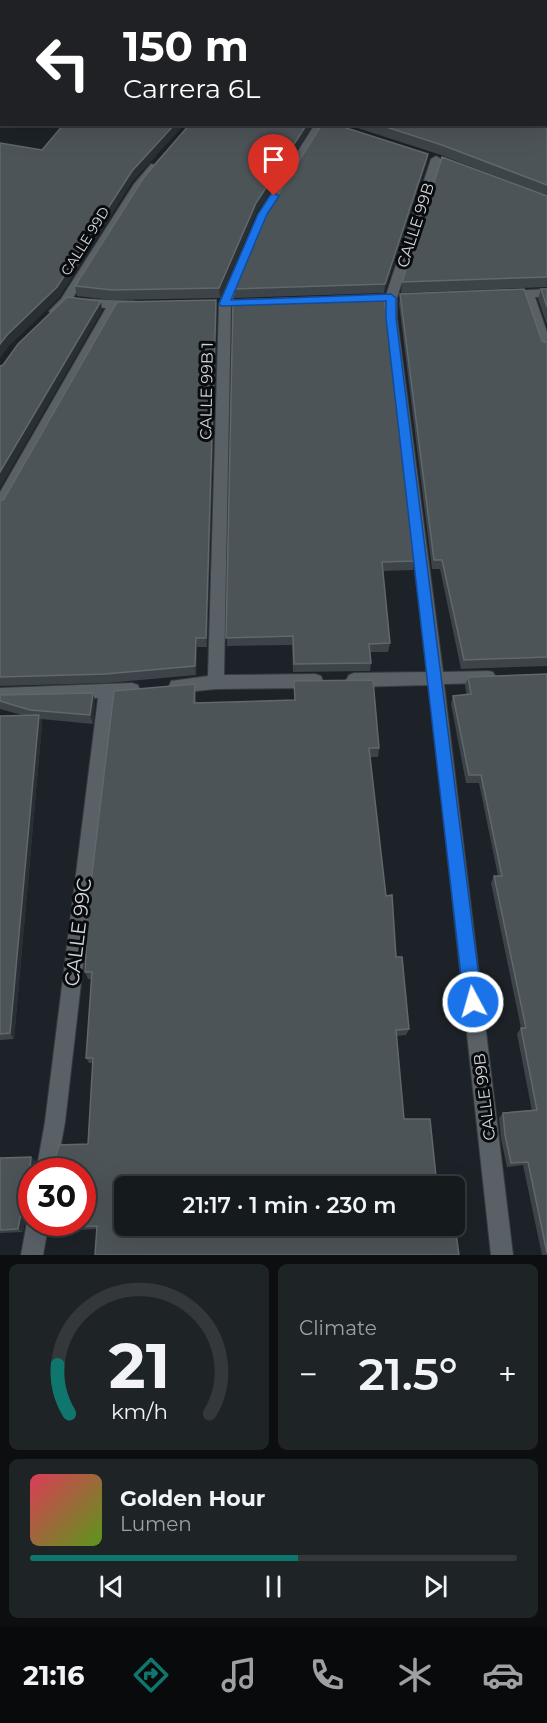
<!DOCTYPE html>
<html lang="en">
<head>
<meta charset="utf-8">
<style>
	:root { --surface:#151a1d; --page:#1e2326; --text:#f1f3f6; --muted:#9da1a4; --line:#34383b; --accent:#0f766e }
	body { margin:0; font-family:Montserrat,sans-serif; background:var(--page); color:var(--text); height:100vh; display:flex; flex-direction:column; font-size:22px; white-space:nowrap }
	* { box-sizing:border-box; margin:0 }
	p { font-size:20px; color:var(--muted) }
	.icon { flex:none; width:33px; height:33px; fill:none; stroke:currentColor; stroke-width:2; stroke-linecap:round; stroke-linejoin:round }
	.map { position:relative; height:1255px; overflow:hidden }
	.details { display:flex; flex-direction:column; gap:9px; padding:9px; background:#0c0e10; flex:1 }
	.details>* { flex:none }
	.top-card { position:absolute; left:0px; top:0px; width:548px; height:126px; box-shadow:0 6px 24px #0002,0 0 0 2px var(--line); background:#202124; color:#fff; overflow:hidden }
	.speed { position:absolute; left:18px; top:1158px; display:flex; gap:12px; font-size:30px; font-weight:700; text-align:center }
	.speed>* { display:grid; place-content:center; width:78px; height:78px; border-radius:50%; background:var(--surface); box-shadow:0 6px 24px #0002,0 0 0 2px var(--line); line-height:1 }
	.speed .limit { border:9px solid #d22; background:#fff; color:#111 }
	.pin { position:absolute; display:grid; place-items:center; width:51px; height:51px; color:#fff; margin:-62px -26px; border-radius:50% 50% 50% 0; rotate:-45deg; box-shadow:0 0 6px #0007 }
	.pin .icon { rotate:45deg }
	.me { position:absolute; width:66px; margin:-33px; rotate:354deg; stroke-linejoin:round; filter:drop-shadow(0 0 4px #0008) }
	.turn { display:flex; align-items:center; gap:21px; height:126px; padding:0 24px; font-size:27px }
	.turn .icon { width:78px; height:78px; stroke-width:2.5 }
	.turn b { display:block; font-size:42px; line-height:51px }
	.big { font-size:45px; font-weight:600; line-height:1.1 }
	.details .tile { flex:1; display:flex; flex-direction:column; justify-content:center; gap:9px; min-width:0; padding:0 21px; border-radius:9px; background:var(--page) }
	.details .dial { align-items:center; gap:0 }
	.dial svg { height:156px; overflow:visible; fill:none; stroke:var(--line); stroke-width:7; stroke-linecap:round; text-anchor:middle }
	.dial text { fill:var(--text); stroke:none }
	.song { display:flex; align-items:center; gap:18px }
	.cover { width:72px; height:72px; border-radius:9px; background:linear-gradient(135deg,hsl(350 70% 55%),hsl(90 70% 35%)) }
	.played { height:6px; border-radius:3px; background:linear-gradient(90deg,var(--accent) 55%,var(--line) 55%) }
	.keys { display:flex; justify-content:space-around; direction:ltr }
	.heat { display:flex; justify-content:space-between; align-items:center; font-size:33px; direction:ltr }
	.details .tiles { flex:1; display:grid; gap:9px; grid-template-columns:1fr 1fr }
	.tile:last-child { grid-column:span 2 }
	.trip { position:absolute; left:114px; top:1176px; width:351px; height:60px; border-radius:9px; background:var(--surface); box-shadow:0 6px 24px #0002,0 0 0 2px var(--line); font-weight:600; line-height:60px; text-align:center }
	.tab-bar { display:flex; height:96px; justify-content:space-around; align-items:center; background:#080a0c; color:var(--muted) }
	.tab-bar .icon { width:42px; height:42px }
	.tab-bar .on { color:var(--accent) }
	.tab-bar b { font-size:27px; color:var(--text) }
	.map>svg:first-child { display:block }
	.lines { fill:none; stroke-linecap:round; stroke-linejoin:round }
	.minor-casing { stroke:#363c40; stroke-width:2 }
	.minor { fill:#596066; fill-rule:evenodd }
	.wall { fill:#3d4449 }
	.shaded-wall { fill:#293035 }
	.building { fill:#4d5458; stroke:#61686c; stroke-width:1.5 }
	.route { fill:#1a73e8; stroke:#114b97; stroke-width:1.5 }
	.labels { text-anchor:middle; stroke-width:6; stroke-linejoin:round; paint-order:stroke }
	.far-street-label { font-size:14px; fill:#d0d5d8; stroke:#090b0e }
	.street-label { font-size:16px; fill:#d0d5d8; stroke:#090b0e }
	.near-street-label { font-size:20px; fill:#d0d5d8; stroke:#090b0e }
</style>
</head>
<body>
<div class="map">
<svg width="547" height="1255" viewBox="0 0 547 1255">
	<rect width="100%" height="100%" fill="#1c2227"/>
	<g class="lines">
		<g class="minor-casing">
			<path id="minor" d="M315 124H325L268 214 231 304 224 675 315 674 321 676 323 681 321 686 315 688 216 689 177 693 171 691 169 686 171 681 208 676 219 304 258 214Z
				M436 156 441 159 397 298V318L443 672 488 671 493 672 496 677 493 682 488 683 444 684 513 1255H491L429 685 354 687 349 685 346 680 349 675 354 673 427 672 385 318V298L431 159Z
				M151 164 160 166 143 186 69 304 59 314H51L49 311 61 299 134 184Z
				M547 289V297H535L547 332V354L541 350 523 298 506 299 500 295 506 291Z
				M83 299 134 301 140 305 134 309 118 308 5 508 0 509V492L106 308 79 306V300Z
				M132 683 138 685 140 690 138 695 114 697 65 1122 56 1172H36L45 1122 98 698 0 702V688Z
				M32 1214V1222H49L43 1255H21L27 1222Z"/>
		</g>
		<use href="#minor" class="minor"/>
	</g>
	<path class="wall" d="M0 0H547V196L441 155 345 124H546L2 2V85H0Z
		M190 124H313L256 213 220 298 113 300 77 296 75 286Z
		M428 154 427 162 384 293 235 298V289Z
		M547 196V287L401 293 402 282Z
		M541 289H547V325L538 299Z
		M400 294 542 341 547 343V666L461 669 440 569H432L399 304Z
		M216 300 217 310 207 647H197L196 675 107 683 0 686V501L4 499Z
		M233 300 414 561 413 570 383 571 390 643 388 652H370L371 663 370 671 293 672 292 645 227 646Z
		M547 674V1255H542L523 1165 507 1167 501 1139 499 1118 503 1113 532 1111 517 1034 521 1028 491 883 494 876H498L479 783H466L451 704 453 696 467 695 465 686 468 677Z
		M294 681 379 748 378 757H370L386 896 409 1029 406 1035 396 1036 97 1229 50 1231 45 1228 82 1222 32 1172V1218L29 1215 25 1221 23 1232 0 1233V1158L31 1157 36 1161 35 1170H52L88 1144 93 1063H89L86 1058 92 979H88L85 972 195 684 196 703 295 700Z
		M0 695 95 701 93 724 41 719 42 724 14 1039 0 1040V716L22 715 0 709Z"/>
	<path class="shaded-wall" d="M175 124H185L133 181 59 298 9 346 0 358V344L132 171Z
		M307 124H313L256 213 220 298 219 288 256 203Z
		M428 154 427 162 384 293 385 284Z
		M216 300 217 310 207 647 206 638Z
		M101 301 102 311 0 488V472Z
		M196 638 197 647 196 675 195 666Z
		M93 693 95 701 93 724 90 715Z
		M39 715 42 724 14 1039 10 1033Z
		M31 1157 36 1161 34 1172 30 1170Z
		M27 1209 32 1212 25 1221 23 1232 18 1229 20 1218Z"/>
	<path class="building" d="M0 0H547V75H546V2H2V27H0Z
		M0 36H2V75H0Z
		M546 76 547 80V185L442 145 377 124H546Z
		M64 124H175L132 171 57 287 7 335 0 344V143L42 150Z
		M190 124H307L256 203 219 288 112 290 75 286 144 177Z
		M322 124H334L428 154 385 284 235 289 270 207Z
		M442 157 547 196V277L402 282Z
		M524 289 542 341 547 343V657L464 660 442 560H434L400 294Z
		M541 289H547V307Z
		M384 295 414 561 382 562 390 643 369 644 371 663 294 664 293 636 226 638 233 300Z
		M67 297 101 301 0 472V366L3 365 18 344Z
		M216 300 206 638H196L195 666 105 674 0 677V501L4 499 117 302Z
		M547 674V1253L528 1162 511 1163 505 1135 503 1113 537 1110 521 1028H526L494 876H502L481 775H469L453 696 471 694 468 677Z
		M373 680 379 748H369L386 896 392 895 396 957H402L409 1029 396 1030 404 1119H430L437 1186H443H124V1226H448L449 1233H456L459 1255H95L97 1226 45 1228 46 1222H82V1172H32V1217H30L27 1209 20 1218 18 1229 0 1230V1158L31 1157 30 1170H52L59 1145 88 1144 93 1058H86L92 972H85L88 907 114 691 195 684 194 703 295 700 294 681Z
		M93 693 90 715 30 710 0 701V695Z
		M39 715 10 1033 0 1034V716Z"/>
	<path class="route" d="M274 193 279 196 267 214 231 300 391 294 396 298V318L482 1002 479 1008 473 1010 467 1008 464 1002 386 318V301L221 306 219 304 258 214 271 194Z"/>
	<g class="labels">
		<g class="far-street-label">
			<text transform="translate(85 241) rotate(-58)" y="5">CALLE 99D</text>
		</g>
		<g class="street-label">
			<text transform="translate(415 225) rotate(-72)" y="6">CALLE 99B</text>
			<text transform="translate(206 391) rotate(-89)" y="6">CALLE 99B 1</text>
			<text transform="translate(484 1097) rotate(-97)" y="6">CALLE 99B</text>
		</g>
		<g class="near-street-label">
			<text transform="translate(78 932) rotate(-83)" y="7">CALLE 99C</text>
		</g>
	</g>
</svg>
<div class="speed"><div class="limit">30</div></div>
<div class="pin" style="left:274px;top:196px;background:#d93025"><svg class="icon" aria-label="arrive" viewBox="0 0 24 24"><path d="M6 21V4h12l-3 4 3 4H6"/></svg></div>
<svg class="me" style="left:473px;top:1002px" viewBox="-20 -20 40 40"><circle r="17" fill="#1a73e8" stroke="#fff" stroke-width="3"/><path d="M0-11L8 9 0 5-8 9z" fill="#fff"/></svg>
<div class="trip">21:17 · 1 min · 230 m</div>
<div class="top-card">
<div class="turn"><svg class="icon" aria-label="left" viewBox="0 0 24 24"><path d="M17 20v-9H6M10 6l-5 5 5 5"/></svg><div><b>150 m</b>Carrera 6L</div></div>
</div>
</div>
<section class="details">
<div class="tiles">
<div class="tile dial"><svg viewBox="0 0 100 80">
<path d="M14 69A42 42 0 1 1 86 69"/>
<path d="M14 69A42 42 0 0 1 8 44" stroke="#0f766e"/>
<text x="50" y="56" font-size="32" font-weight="700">21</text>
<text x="50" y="72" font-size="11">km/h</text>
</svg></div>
<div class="tile"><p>Climate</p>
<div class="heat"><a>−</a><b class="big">21.5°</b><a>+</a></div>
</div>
<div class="tile">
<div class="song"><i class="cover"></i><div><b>Golden Hour</b><p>Lumen</p></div></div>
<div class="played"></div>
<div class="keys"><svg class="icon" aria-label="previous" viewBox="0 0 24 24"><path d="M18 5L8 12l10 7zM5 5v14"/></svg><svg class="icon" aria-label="pause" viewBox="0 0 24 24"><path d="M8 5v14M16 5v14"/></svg><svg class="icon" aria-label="next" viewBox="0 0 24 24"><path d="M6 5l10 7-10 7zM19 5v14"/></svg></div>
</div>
</div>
</section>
<nav class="tab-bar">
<b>21:16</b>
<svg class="icon on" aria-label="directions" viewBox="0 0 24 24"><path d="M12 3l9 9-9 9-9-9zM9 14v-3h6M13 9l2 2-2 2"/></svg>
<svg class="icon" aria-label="music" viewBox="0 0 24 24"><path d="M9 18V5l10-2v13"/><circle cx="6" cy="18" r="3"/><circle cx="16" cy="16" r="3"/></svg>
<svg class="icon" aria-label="phone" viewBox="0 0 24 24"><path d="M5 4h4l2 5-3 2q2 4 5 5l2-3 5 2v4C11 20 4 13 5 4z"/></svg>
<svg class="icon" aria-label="climate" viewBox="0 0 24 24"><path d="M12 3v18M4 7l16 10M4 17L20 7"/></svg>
<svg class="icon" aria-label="car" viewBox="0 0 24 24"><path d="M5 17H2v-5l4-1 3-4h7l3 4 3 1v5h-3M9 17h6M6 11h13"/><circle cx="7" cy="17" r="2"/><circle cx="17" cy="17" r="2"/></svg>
</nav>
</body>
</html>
